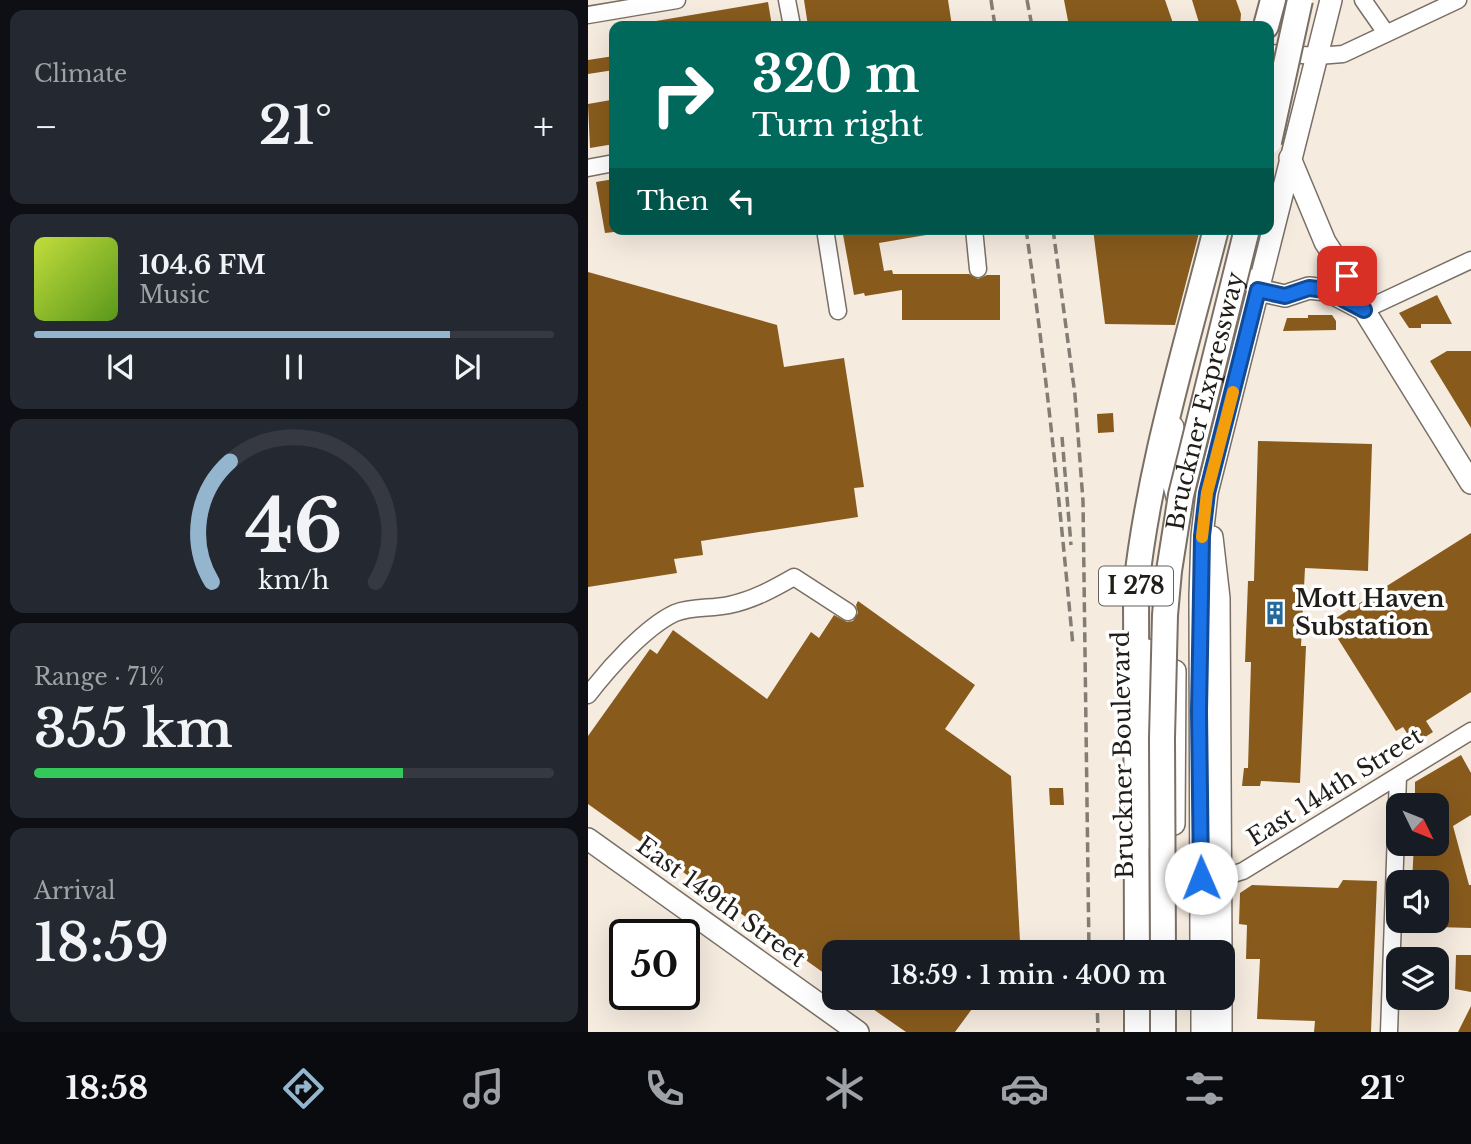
<!DOCTYPE html>
<html lang="en">
<head>
<meta charset="utf-8">
<style>
	:root { --surface:#171b24; --page:#242831; --text:#f1f3f6; --muted:#9ea1a6; --line:#363941; --accent:#94b5ce }
	body { margin:0; font-family:"Libre Baskerville",serif; background:var(--page); color:var(--text); height:100vh; display:flex; flex-direction:column; font-size:26px; white-space:nowrap }
	* { box-sizing:border-box; margin:0 }
	p { font-size:23px; color:var(--muted) }
	.icon { flex:none; width:38px; height:38px; fill:none; stroke:currentColor; stroke-width:2; stroke-linecap:round; stroke-linejoin:round }
	.map { position:relative; flex:1; overflow:hidden }
	.details { display:flex; flex-direction:column; gap:10px; padding:10px; background:#0d0f14; width:588px }
	.details>* { flex:none }
	.guide { position:absolute; left:21px; top:21px; width:665px; height:214px; border-radius:14px; box-shadow:0 7px 28px #0002; background:#00695c; color:#fff; overflow:hidden }
	.needle { width:46px; rotate:133deg }
	.controls { position:absolute; left:798px; top:793px; display:grid; gap:14px }
	.controls a { display:grid; place-items:center; width:63px; height:63px; border-radius:14px; background:var(--surface); box-shadow:0 7px 28px #0002; font-size:35px }
	.speed { position:absolute; left:21px; top:919px; display:flex; gap:14px; font-size:35px; font-weight:700; text-align:center }
	.speed>* { display:grid; place-content:center; width:91px; height:91px; border-radius:50%; background:var(--surface); box-shadow:0 7px 28px #0002; line-height:1 }
	.speed .limit { border:4px solid #111; border-radius:10px; background:#fff; color:#111 }
	.pin { position:absolute; display:grid; place-items:center; width:60px; height:60px; color:#fff; margin:-30px; border-radius:14px; box-shadow:0 4px 10px #0006 }
	.me { position:absolute; width:77px; margin:-38px; rotate:359deg; stroke-linejoin:round; filter:drop-shadow(0 0 5px #0008) }
	.turn { display:flex; align-items:center; gap:24px; height:147px; padding:0 28px; font-size:32px }
	.turn .icon { width:91px; height:91px; stroke-width:2.5 }
	.turn b { display:block; font-size:49px; line-height:60px }
	.then { display:flex; align-items:center; height:66px; padding:0 28px; background:#0003; gap:14px; font-size:26px }
	.big { font-size:52px; font-weight:600; line-height:1.1 }
	.details .tile { flex:1; display:flex; flex-direction:column; justify-content:center; gap:10px; min-width:0; padding:0 24px; border-radius:14px; background:var(--page) }
	.details .dial { align-items:center; gap:0 }
	.dial svg { height:182px; overflow:visible; fill:none; stroke:var(--line); stroke-width:7; stroke-linecap:round; text-anchor:middle }
	.dial text { fill:var(--text); stroke:none }
	.song { display:flex; align-items:center; gap:21px }
	.cover { width:84px; height:84px; border-radius:10px; background:linear-gradient(135deg,hsl(70 70% 55%),hsl(90 70% 35%)) }
	.played { height:7px; border-radius:4px; background:linear-gradient(90deg,var(--accent) 80%,var(--line) 80%) }
	.keys { display:flex; justify-content:space-around; direction:ltr }
	.heat { display:flex; justify-content:space-between; align-items:center; font-size:38px; direction:ltr }
	.charge { height:10px; border-radius:5px; background:linear-gradient(90deg,#34c759 71%,var(--line) 0) }
	.trip { position:absolute; left:234px; top:940px; width:413px; height:70px; border-radius:14px; background:var(--surface); box-shadow:0 7px 28px #0002; font-weight:600; line-height:70px; text-align:center }
	.dock { display:flex; height:112px; justify-content:space-around; align-items:center; background:#090b0e; color:var(--muted) }
	.dock .icon { width:49px; height:49px }
	.dock .on { color:var(--accent) }
	.dock b { font-size:32px; color:var(--text) }
	main { display:flex; flex:1; min-height:0 }
	.map>svg:first-child { display:block }
	.building { fill:#885b1d }
	.lines { fill:none; stroke-linecap:round; stroke-linejoin:round }
	.minor-casing { stroke:#796f65; stroke-width:19 }
	.major-casing { stroke:#796f65; stroke-width:24 }
	.highway-casing { stroke:#796f65; stroke-width:28 }
	.minor { stroke:#fff; stroke-width:16 }
	.major { stroke:#fff; stroke-width:21 }
	.highway { stroke:#fff; stroke-width:24 }
	.rail { stroke:#847d75; stroke-width:3.5; stroke-dasharray:10 5; stroke-linecap:butt }
	.highway-bridge-casing { stroke:#796f65; stroke-width:28; stroke-linecap:butt }
	.highway-bridge { stroke:#fff; stroke-width:24 }
	.route-casing { stroke:#114b97; stroke-width:18 }
	.route { stroke:#1a73e8; stroke-width:12 }
	.slow { stroke:#f59e0b; stroke-width:12 }
	.labels { text-anchor:middle; stroke-width:7; stroke-linejoin:round; paint-order:stroke }
	.shield { fill:#fff; stroke:#64615e; stroke-width:2 }
	.shield-label { font-size:23px; font-weight:bold; fill:#211d19 }
	.street-label { font-size:24px; fill:#211d19; stroke:#fff }
	.poi-label { font-size:24px; font-weight:bold; fill:#211d19; stroke:#fff; text-anchor:start }
</style>
</head>
<body>
<main>
<section class="details">
<div class="tile"><p>Climate</p>
<div class="heat"><a>−</a><b class="big">21°</b><a>+</a></div>
</div>
<div class="tile">
<div class="song"><i class="cover"></i><div><b>104.6 FM</b><p>Music</p></div></div>
<div class="played"></div>
<div class="keys"><svg class="icon" aria-label="previous" viewBox="0 0 24 24"><path d="M18 5L8 12l10 7zM5 5v14"/></svg><svg class="icon" aria-label="pause" viewBox="0 0 24 24"><path d="M8 5v14M16 5v14"/></svg><svg class="icon" aria-label="next" viewBox="0 0 24 24"><path d="M6 5l10 7-10 7zM19 5v14"/></svg></div>
</div>
<div class="tile dial"><svg viewBox="0 0 100 80">
<path d="M14 69A42 42 0 1 1 86 69"/>
<path d="M14 69A42 42 0 0 1 22 16" stroke="#94b5ce"/>
<text x="50" y="56" font-size="32" font-weight="700">46</text>
<text x="50" y="72" font-size="11">km/h</text>
</svg></div>
<div class="tile"><p>Range · 71%</p><b class="big">355 km</b><div class="charge"></div></div>
<div class="tile"><p>Arrival</p><b class="big">18:59</b></div>
</section>
<div class="map">
<svg width="883" height="1032" viewBox="0 0 883 1032">
	<rect width="100%" height="100%" fill="#f6ebdf"/>
	<path class="building" d="M216 0H360L364 26H220Z
		M476 0H577L586 26H481Z
		M604 0H648L653 14 652 26H612Z
		M180 2 184 26H68V21Z
		M26 56V70L0 74V60Z
		M23 100 24 107 26 106V144L2 148 0 104Z
		M26 179V232L17 233 8 182Z
		M254 229H338V235L291 243 296 271 304 270 305 274H381L390 279 399 275H412V320H314V290L277 296 276 293 266 295Z
		M505 229H612L587 325 517 324Z
		M0 272 189 325 196 367 256 358 276 487 266 488 270 517 113 541 115 555 86 559 89 573 0 587Z
		M849 295 864 324H833V328H821L811 313Z
		M720 315H744L748 321V330L695 331 699 318H720Z
		M859 351H883V428L842 361Z
		M525 413 526 432 510 433 509 414Z
		M670 441 784 444 780 571 717 568 713 646H718L712 783 673 781 672 786H654L656 768H660L663 662H657L660 581H666Z
		M883 533V692L838 721 845 732 826 744 815 727 808 731 740 623Z
		M270 601 387 685 357 729 423 776 432 941 424 952H247V981L0 804V736L62 649 69 654 85 630 179 699 223 632 231 638 246 615 259 622 265 621 270 613 268 605Z
		M873 755 883 773V815L865 826 881 885H883V928L849 927V882H824L826 844H849V805H827V782Z
		M461 788H475L476 805H462Z
		M755 880 789 881 783 1032H726L727 1021 669 1019 672 959H658L659 925 651 924 652 893 664 885 750 888Z
		M868 955H883V992L867 989Z
		M269 998H392L367 1032H318Z
		M883 1006V1032H870Z"/>
	<g class="lines">
		<g class="minor-casing">
			<path id="minor" d="M199 0 204 26
				M775 0 798 33
				M0 15 89 0
				M681 53 730 56 755 54 870 0
				M0 168 26 163
				M237 229 250 311
				M386 229 390 269
				M776 310 883 260
				M0 695C20 669 57 627 87 613 105 606 123 609 141 605 165 600 185 589 206 577L260 612
				M633 878 655 871 883 731
				M801 1032 810 776"/>
		</g>
		<g class="major-casing">
			<path id="major" d="M702 158 737 242 759 276 776 310 883 483
				M665 280 670 290 697 296 721 288 738 290 776 310
				M585 427 582 470 589 497
				M624 537 631 598 633 952
				M560 650 562 838
				M586 824 587 671
				M0 839 270 1032
				M613 952 612 596 614 536 619 493 743 0
				M614 998V1032
				M633 998V1032"/>
		</g>
		<g class="highway-casing">
			<path id="highway" d="M678 26 685 0
				M549 952 548 588C561 466 598 348 628 229
				M549 998V1032
				M575 998V1032"/>
		</g>
		<use href="#minor" class="minor"/>
		<use href="#major" class="major"/>
		<use href="#highway" class="highway"/>
		<path class="rail" d="M403 0 407 26
			M439 0 444 26
			M438 229C458 368 472 507 485 646
			M465 229 487 395 495 501 501 952
			M474 437 483 545
			M509 998 510 1032"/>
		<g class="highway-bridge-casing">
			<g id="highway-bridge">
				<path d="M681 142 712 0"/>
				<path id="s1" d="M575 952 574 738 577 615 581 571 593 495 659 229"/>
			</g>
		</g>
		<use href="#highway-bridge" class="highway-bridge"/>
	</g>
	<g class="lines">
		<g class="route-casing">
			<path id="route" d="M613 878 611 711 614 536 619 493 670 290 697 296 721 288 738 290 776 310 759 276"/>
		</g>
		<use href="#route" class="route"/>
		<path class="slow" d="M614 537 619 493 645 392"/>
	</g>
	<defs>
		<g id="building-bare" transform="scale(1.89)"><path d="M-4-6H4V6H1V3H-1V6H-4ZM-2.5-4.3h1.7v1.8h-1.7ZM.8-4.3h1.7v1.8H.8ZM-2.5-1h1.7V.8h-1.7ZM.8-1h1.7V.8H.8Z" fill="#23699d" stroke="#fff" stroke-width="2.5" paint-order="stroke"/></g>
	</defs>
	<g fill-rule="evenodd">
		<use href="#building-bare" x="687" y="613"/>
	</g>
	<g class="labels">
		<rect class="shield" x="511" y="566.5" width="74" height="39" rx="5"/>
		<g class="shield-label">
			<text x="548" y="594">I 278</text>
		</g>
		<g class="street-label">
			<text dy="8" stroke="none"><textPath href="#s1" startOffset="555">Bruckner Expressway</textPath></text>
			<text transform="translate(535 755) rotate(-91)" y="8">Bruckner Boulevard</text>
			<text transform="translate(747 787) rotate(-32)" y="8">East 144th Street</text>
			<text transform="translate(133 902) rotate(36)" y="8">East 149th Street</text>
		</g>
		<g class="poi-label">
			<text x="707" y="607">Mott Haven<tspan x="707" dy="28">Substation</tspan></text>
		</g>
	</g>
</svg>
<div class="controls">
<a><svg class="needle" viewBox="-14 -14 28 28"><path d="M0-13l5 13h-10z" fill="#e53935"/><path d="M0 13l5-13h-10z" fill="#9ea1a6"/></svg></a>
<a><svg class="icon" aria-label="sound" viewBox="0 0 24 24"><path d="M4 9h4l5-4v14l-5-4H4zM17 9q2 3 0 6"/></svg></a>
<a><svg class="icon" aria-label="layers" viewBox="0 0 24 24"><path d="M12 4l9 5-9 5-9-5zM3 14l9 5 9-5"/></svg></a>
</div>
<div class="speed"><div class="limit">50</div></div>
<div class="pin" style="left:759px;top:276px;background:#d93025"><svg class="icon" aria-label="arrive" viewBox="0 0 24 24"><path d="M6 21V4h12l-3 4 3 4H6"/></svg></div>
<svg class="me" style="left:613px;top:878px" viewBox="-20 -20 40 40"><circle r="19" fill="#fff"/><path d="M0-13L10 11 0 6-10 11z" fill="#1a73e8"/></svg>
<div class="trip">18:59 · 1 min · 400 m</div>
<div class="guide">
<div class="turn"><svg class="icon" aria-label="right" viewBox="0 0 24 24"><path d="M7 20v-9h11M14 6l5 5-5 5"/></svg><div><b>320 m</b>Turn right</div></div>
<div class="then">Then<svg class="icon" aria-label="left" viewBox="0 0 24 24"><path d="M17 20v-9H6M10 6l-5 5 5 5"/></svg></div>
</div>
</div>
</main>
<nav class="dock">
<b>18:58</b>
<svg class="icon on" aria-label="directions" viewBox="0 0 24 24"><path d="M12 3l9 9-9 9-9-9zM9 14v-3h6M13 9l2 2-2 2"/></svg>
<svg class="icon" aria-label="music" viewBox="0 0 24 24"><path d="M9 18V5l10-2v13"/><circle cx="6" cy="18" r="3"/><circle cx="16" cy="16" r="3"/></svg>
<svg class="icon" aria-label="phone" viewBox="0 0 24 24"><path d="M5 4h4l2 5-3 2q2 4 5 5l2-3 5 2v4C11 20 4 13 5 4z"/></svg>
<svg class="icon" aria-label="climate" viewBox="0 0 24 24"><path d="M12 3v18M4 7l16 10M4 17L20 7"/></svg>
<svg class="icon" aria-label="car" viewBox="0 0 24 24"><path d="M5 17H2v-5l4-1 3-4h7l3 4 3 1v5h-3M9 17h6M6 11h13"/><circle cx="7" cy="17" r="2"/><circle cx="17" cy="17" r="2"/></svg>
<svg class="icon" aria-label="filters" viewBox="0 0 24 24"><path d="M4 7h16M4 17h16"/><circle cx="9" cy="7" r="2"/><circle cx="15" cy="17" r="2"/></svg>
<b>21°</b>
</nav>
</body>
</html>
